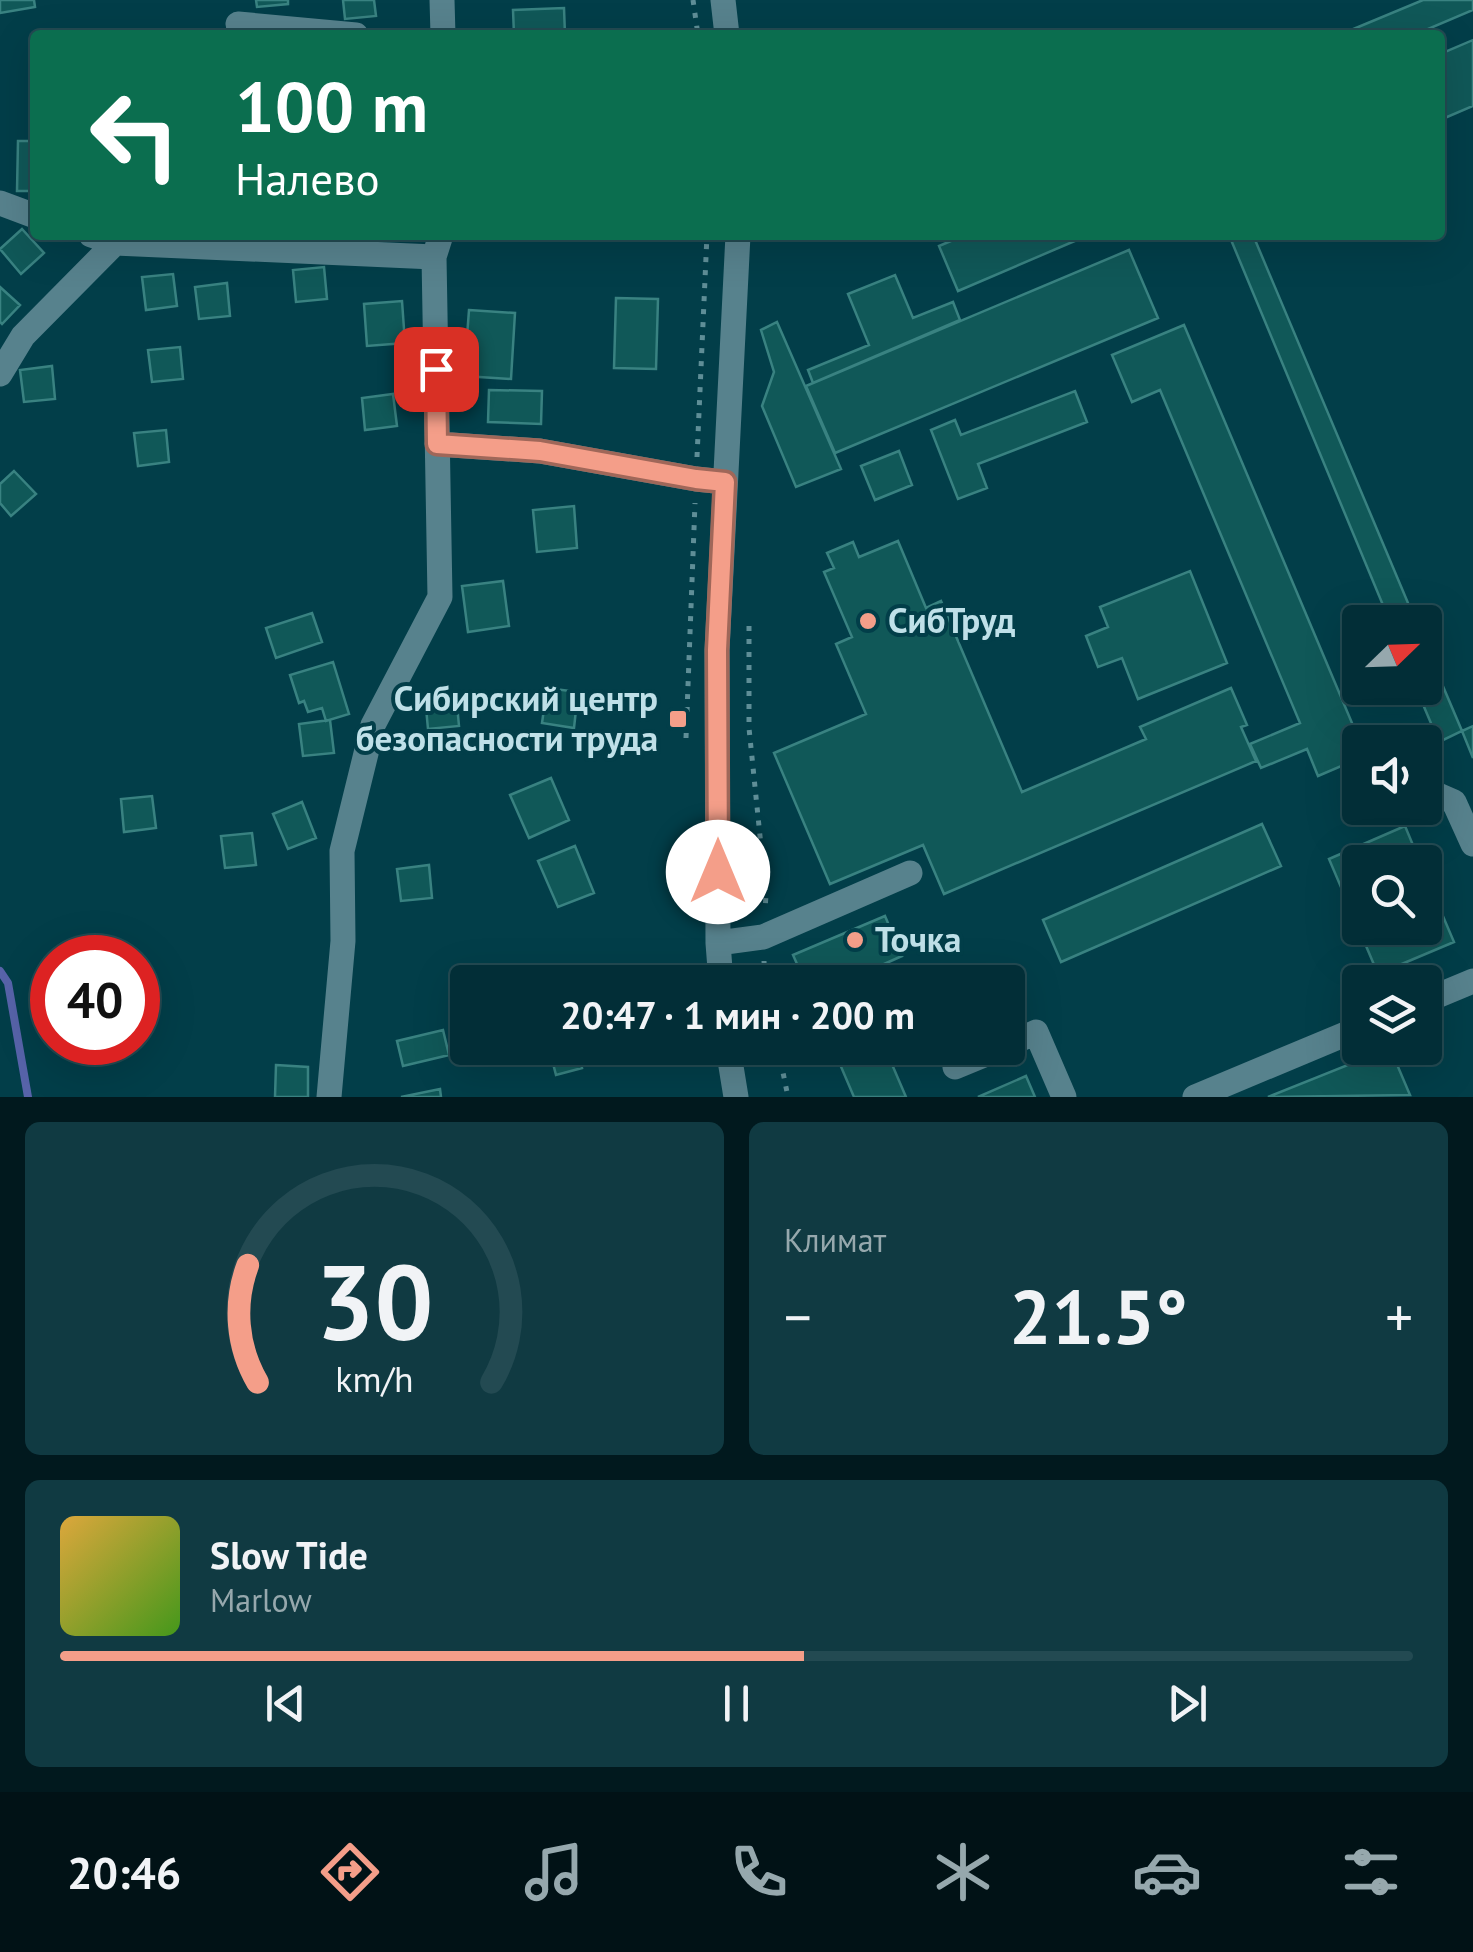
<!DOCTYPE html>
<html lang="ru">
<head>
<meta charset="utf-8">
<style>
	:root { --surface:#022e37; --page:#103a42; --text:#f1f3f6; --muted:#96a8ad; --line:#234a52; --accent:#f49e89 }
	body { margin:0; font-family:"PT Sans",sans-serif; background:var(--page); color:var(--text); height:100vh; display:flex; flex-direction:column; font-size:38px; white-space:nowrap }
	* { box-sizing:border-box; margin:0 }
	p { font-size:32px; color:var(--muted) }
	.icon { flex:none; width:55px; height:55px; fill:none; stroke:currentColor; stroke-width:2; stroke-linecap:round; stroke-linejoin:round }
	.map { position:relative; height:1097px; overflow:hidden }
	.side { display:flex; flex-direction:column; gap:25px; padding:25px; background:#01191e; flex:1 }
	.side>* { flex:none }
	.banner { position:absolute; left:30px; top:30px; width:1415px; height:210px; border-radius:10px; box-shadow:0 10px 40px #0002,0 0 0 2px var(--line); background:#0b6e4f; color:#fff; overflow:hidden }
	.needle { width:65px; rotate:67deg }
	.controls { position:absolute; left:1342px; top:605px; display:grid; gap:20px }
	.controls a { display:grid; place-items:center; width:100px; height:100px; border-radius:10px; background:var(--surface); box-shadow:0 10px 40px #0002,0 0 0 2px var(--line); font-size:50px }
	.speed { position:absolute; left:30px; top:935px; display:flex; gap:20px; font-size:50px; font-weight:700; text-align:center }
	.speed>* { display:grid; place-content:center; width:130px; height:130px; border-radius:50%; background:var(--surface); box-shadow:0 10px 40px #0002,0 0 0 2px var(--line); line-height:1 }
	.speed .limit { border:15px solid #d22; background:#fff; color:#111 }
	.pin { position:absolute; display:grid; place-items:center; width:85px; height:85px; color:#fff; margin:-42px; border-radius:20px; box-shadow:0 5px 15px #0006 }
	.me { position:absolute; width:110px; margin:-55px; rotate:0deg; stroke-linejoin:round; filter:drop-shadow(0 0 8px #0008) }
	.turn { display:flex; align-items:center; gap:35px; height:210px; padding:0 40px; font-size:45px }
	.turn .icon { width:130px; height:130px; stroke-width:2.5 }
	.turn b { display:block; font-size:70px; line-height:85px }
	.big { font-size:75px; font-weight:700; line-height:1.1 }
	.side .tile { flex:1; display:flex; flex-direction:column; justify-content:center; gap:15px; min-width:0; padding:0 35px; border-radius:15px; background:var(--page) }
	.side .dial { align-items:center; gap:0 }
	.dial svg { height:260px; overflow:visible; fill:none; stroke:var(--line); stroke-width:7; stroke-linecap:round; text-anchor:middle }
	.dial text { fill:var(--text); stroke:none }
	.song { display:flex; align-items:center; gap:30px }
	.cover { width:120px; height:120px; border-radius:15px; background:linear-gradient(135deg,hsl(40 70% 55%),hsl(100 70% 35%)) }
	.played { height:10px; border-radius:5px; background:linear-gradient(90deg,var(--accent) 55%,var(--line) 55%) }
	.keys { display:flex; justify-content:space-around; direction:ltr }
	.heat { display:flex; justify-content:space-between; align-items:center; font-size:55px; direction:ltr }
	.side .tiles { flex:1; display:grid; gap:25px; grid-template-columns:1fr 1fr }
	.tile:last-child { grid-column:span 2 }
	.trip { position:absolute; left:450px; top:965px; width:575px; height:100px; border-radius:10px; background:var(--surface); box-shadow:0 10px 40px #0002,0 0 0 2px var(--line); font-weight:700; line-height:100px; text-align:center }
	.dock { display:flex; height:160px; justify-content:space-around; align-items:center; background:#011216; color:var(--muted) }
	.dock .icon { width:70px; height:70px }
	.dock .active { color:var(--accent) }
	.dock b { font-size:45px; color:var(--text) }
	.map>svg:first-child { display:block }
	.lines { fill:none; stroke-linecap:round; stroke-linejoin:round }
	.stream { stroke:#5763a9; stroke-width:8 }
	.building { fill:#105858; stroke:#398281; stroke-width:2.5 }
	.path { stroke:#5f8e97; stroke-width:5; stroke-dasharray:5 8; stroke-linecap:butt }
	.minor { stroke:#57828d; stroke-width:25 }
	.route-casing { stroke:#9f6759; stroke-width:25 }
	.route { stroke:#f49e89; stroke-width:18 }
	.poi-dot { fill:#f49e89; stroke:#023e49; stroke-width:4 }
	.labels { text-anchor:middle; stroke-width:8; stroke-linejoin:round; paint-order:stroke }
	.poi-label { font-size:35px; font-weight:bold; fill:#bfe0e8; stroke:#023e49; text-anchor:start }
</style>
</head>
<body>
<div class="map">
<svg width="1473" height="1097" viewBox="0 0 1473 1097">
	<rect width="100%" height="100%" fill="#023e49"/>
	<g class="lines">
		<path class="stream" d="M0 971 8 983 28 1097"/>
	</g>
	<path class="building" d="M0 0H34L35 7 0 13Z
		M256 0H288V4L257 7Z
		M343 0H374L376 16 345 19Z
		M1423 0H1473V10L1414 35H1339Z
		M564 8 565 35H514L513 10Z
		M1473 40V106L1440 120V54Z
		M18 141H35V191H17Z
		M22 229 44 253 21 274 0 249Z
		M965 235H1083L1084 237 958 291 939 246Z
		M1229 235H1253L1416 622H1390Z
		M1129 250 1158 318 835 453 806 386Z
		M324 267 327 299 296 302 293 270Z
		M173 274 177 306 146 310 142 277Z
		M895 275 913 318 953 302 960 320 813 383 808 370 869 345 848 294Z
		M227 283 230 316 199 319 195 287Z
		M0 287 20 305 2 324 0 322Z
		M616 298 658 299 656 369 614 368Z
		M402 301 405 343 367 346 364 304Z
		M469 310 515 313 511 379 464 376Z
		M777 322 841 469 796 487 762 406 774 372 761 330Z
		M1184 325 1360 742V758L1318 776 1307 749 1261 768 1250 744 1300 723 1160 390 1132 402 1112 355Z
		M180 347 183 379 152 382 148 350Z
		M52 366 55 399 24 402 20 370Z
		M489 390 542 391 541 424 488 422Z
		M1075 391 1087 422 978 464 987 488 958 499 931 430 955 420 961 435Z
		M393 394 397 426 365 430 362 398Z
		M166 430 169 462 138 466 134 433Z
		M899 451 912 485 875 500 861 466Z
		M14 471 36 494 11 516 0 503V484Z
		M574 506 577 548 537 552 533 510Z
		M898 541 926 608 941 601 1022 792 1146 739 1140 727 1231 688 1247 725 1241 727 1256 761 944 894 923 845 830 884 774 753 866 714 836 644 852 637 824 572 834 568 827 553 853 542 859 557Z
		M1190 571 1227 663 1138 699 1122 658 1098 667 1086 636 1108 627 1100 607Z
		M503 581 509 626 468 632 462 586Z
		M312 613 322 642 276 658 266 628Z
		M1425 644 1462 731 1439 742 1416 688H1425Z
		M333 662 349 714 326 721 322 708 308 712 304 701 299 703 290 675Z
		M547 688 578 692 574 728 542 723Z
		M456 694 459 726 428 729 425 697Z
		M330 720 334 753 303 756 299 724Z
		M1473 726V758L1462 731Z
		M551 778 569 820 529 838 510 795Z
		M152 796 156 828 124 832 121 799Z
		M302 802 316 838 288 849 273 814Z
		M1262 824 1281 866 1061 962 1043 920Z
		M1405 826 1420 862H1360V928H1425V874L1454 942 1378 974 1329 859Z
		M252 833 256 865 225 868 221 836Z
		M575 846 594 893 558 907 538 861Z
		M429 865 432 898 401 901 397 869Z
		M885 916 902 956 855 977 857 982H805L793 955Z
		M443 1030 449 1055 403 1066 397 1041Z
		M549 1048H577L582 1068 556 1075Z
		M833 1048H885L906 1097H854Z
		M1390 1048 1410 1095 1268 1097Z
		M276 1065 308 1067V1097H275Z
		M1026 1076 1035 1097H978Z
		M440 1089 441 1097H401Z"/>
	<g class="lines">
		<path class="path" d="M693 0 698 35
			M697 457 707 235
			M749 626V728L766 895 765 910
			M686 738 695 503
			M764 961 765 982
			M778 1048 788 1097"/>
		<path class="minor" d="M442 0 443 35
			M723 0 727 35
			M238 24 356 35
			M0 203 35 216
			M91 235 115 243 434 257
			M0 374 23 336 115 243
			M437 444 540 451 696 479 725 482
			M1431 792 1454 802 1473 844
			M718 943 763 937 910 873
			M721 982 718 943 717 650 738 235
			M1425 1001 1473 981
			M1008 1045 1036 1032 1064 1097
			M728 1048 736 1097
			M955 1067 1001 1048
			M329 1097 343 941 342 851 373 725 440 597 434 257 441 235
			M1195 1097 1360 1028"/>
	</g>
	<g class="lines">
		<g class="route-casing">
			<path id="route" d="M436 369 437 444 540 451 696 479 725 482 717 650 718 872"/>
		</g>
		<use href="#route" class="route"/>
	</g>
	<g class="poi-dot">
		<circle cx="868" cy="621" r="10"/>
		<rect x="668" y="709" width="20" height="20" rx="5"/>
		<circle cx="855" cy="940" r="10"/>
	</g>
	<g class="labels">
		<g class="poi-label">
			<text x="888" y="633">СибТруд</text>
			<text x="658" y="711" text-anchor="end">Сибирский центр<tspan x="658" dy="40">безопасности труда</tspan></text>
			<text x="875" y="952">Точка</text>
		</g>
	</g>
</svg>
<div class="controls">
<a><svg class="needle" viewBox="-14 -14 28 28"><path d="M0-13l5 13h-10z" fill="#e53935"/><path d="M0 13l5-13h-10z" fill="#96a8ad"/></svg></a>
<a><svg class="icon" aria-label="sound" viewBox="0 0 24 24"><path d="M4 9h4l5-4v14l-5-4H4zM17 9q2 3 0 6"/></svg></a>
<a><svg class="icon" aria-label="search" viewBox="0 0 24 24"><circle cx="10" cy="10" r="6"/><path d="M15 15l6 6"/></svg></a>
<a><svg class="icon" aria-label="layers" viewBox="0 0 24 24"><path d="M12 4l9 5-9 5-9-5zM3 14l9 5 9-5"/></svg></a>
</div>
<div class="speed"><div class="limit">40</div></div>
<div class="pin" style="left:436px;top:369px;background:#d93025"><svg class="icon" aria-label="arrive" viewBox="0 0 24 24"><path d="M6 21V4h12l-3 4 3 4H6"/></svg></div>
<svg class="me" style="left:718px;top:872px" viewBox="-20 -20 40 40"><circle r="19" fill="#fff"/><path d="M0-13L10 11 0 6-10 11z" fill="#f49e89"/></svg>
<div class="trip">20:47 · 1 мин · 200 m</div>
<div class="banner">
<div class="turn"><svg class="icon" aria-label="left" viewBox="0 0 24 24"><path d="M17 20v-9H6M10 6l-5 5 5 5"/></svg><div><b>100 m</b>Налево</div></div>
</div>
</div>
<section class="side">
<div class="tiles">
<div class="tile dial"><svg viewBox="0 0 100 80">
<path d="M14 69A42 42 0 1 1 86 69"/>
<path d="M14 69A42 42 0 0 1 11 33" stroke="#f49e89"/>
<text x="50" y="56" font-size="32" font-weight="700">30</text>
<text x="50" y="72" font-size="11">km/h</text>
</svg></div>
<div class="tile"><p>Климат</p>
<div class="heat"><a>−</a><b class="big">21.5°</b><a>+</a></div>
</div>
<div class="tile">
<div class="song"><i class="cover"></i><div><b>Slow Tide</b><p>Marlow</p></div></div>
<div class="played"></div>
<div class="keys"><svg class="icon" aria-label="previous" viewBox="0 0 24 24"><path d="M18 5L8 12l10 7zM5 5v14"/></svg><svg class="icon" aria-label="pause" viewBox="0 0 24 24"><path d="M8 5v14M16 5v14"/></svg><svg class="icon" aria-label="next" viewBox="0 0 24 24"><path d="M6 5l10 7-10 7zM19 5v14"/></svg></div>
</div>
</div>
</section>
<nav class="dock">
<b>20:46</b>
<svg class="icon active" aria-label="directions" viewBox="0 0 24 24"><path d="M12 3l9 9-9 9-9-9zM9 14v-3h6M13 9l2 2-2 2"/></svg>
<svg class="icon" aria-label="music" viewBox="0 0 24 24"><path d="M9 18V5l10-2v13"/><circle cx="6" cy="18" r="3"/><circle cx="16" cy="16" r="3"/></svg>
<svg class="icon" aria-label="phone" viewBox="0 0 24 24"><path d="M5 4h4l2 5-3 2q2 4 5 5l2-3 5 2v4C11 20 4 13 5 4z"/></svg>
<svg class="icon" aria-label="climate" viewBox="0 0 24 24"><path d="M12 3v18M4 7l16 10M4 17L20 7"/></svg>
<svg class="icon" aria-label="car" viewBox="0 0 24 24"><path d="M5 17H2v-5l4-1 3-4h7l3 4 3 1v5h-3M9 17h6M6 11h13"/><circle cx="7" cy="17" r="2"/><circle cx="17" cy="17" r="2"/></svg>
<svg class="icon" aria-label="filters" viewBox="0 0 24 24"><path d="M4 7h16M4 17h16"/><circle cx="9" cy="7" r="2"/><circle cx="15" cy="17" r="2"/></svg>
</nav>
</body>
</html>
